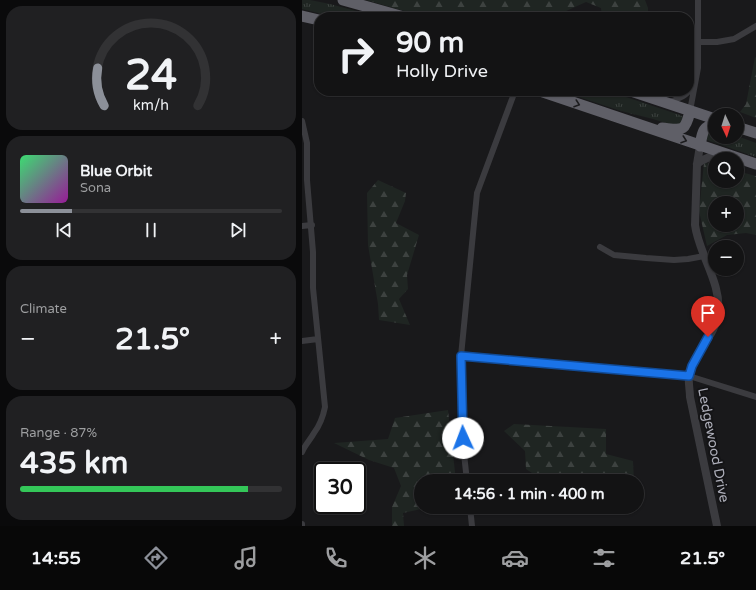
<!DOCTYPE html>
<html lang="en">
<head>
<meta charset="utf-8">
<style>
	:root { --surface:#131314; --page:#202022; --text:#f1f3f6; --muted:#9d9ea0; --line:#323234; --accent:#8c9099 }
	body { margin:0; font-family:"Varela Round",sans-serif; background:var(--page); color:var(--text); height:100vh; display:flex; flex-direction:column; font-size:15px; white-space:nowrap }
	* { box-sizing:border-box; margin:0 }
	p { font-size:13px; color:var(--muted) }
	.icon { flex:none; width:22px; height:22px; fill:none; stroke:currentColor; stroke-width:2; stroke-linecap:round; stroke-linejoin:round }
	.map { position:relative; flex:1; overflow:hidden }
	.drawer { display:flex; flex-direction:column; gap:6px; padding:6px; background:#0a0a0b; width:302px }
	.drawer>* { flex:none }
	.hud { position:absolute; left:12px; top:12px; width:380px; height:84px; border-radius:16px; box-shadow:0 1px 3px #0004,0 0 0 1px var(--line); background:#131314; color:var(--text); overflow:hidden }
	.needle { width:26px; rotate:176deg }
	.controls { position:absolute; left:406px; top:108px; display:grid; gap:8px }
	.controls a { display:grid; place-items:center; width:36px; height:36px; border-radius:50%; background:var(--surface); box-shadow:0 1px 3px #0004,0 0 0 1px var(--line); font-size:20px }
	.speed { position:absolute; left:12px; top:462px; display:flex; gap:8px; font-size:20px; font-weight:700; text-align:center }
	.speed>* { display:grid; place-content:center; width:52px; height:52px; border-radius:50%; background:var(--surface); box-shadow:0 1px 3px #0004,0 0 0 1px var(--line); line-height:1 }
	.speed .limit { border:2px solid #111; border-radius:6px; background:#fff; color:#111 }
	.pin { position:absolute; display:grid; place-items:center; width:34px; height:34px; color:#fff; margin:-41px -17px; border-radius:50% 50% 50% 0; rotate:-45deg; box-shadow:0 0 4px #0007 }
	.pin .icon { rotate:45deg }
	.me { position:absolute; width:44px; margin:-22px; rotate:358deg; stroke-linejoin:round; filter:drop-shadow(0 0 3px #0008) }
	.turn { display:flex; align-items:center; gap:14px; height:84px; padding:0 16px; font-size:18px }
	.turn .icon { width:52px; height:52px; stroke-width:2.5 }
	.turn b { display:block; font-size:28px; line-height:34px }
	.big { font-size:30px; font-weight:800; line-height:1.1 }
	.drawer .card { flex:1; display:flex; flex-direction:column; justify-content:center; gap:6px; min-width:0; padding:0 14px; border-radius:16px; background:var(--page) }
	.drawer .dial { align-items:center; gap:0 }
	.dial svg { height:104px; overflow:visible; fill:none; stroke:var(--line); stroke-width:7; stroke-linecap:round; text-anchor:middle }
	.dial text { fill:var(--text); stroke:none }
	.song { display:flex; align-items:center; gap:12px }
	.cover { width:48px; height:48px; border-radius:6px; background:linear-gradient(135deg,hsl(140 70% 55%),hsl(300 70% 35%)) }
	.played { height:4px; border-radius:2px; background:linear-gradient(90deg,var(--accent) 20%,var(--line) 20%) }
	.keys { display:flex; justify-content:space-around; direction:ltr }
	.heat { display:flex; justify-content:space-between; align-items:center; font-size:22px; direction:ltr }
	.charge { height:6px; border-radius:3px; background:linear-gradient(90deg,#34c759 87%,var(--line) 0) }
	.trip { position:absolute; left:112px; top:474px; width:230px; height:40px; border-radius:20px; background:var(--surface); box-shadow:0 1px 3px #0004,0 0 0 1px var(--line); font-weight:800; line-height:40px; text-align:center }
	.menu { display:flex; height:64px; justify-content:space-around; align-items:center; background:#080808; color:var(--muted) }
	.menu .icon { width:28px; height:28px }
	.menu .current { color:var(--accent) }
	.menu b { font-size:18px; color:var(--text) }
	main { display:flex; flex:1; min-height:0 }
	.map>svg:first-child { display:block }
	.grass { fill:url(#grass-tufts) }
	.forest { fill:url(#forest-firs); fill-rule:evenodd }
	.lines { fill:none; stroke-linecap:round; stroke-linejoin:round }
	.minor { stroke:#3b3b3f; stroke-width:6 }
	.tertiary { stroke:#3b3b3f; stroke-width:8 }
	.trunk { stroke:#5f5f67; stroke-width:11 }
	.oneway { stroke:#1c1c1e }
	.route-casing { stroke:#114b97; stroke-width:10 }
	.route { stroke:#1a73e8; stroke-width:7 }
	.labels { text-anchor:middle; stroke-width:4; stroke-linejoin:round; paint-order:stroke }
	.street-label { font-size:14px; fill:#adaeb9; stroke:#141416 }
</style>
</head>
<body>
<main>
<section class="drawer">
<div class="card dial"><svg viewBox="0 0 100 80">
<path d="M14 69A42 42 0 1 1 86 69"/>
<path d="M14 69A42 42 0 0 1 9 40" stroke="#8c9099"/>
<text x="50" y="56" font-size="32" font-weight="700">24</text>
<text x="50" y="72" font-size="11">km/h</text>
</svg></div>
<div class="card">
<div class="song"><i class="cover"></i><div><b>Blue Orbit</b><p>Sona</p></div></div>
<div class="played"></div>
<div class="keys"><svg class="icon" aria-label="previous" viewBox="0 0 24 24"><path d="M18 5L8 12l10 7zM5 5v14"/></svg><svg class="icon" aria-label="pause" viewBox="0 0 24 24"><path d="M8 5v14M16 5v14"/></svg><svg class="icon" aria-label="next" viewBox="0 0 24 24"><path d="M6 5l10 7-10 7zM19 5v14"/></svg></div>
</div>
<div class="card"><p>Climate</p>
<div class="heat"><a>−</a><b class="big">21.5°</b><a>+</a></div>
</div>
<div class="card"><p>Range · 87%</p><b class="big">435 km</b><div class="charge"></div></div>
</section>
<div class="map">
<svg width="454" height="526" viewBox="0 0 454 526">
	<defs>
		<pattern id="grass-tufts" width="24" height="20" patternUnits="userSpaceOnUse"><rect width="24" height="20" fill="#1f2522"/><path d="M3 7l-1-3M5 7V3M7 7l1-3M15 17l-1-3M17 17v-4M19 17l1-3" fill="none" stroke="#3d4240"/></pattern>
		<pattern id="forest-firs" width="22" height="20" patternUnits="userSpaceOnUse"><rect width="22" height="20" fill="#1f2522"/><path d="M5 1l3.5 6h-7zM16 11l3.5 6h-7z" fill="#3d4240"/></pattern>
	</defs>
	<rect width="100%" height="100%" fill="#19191b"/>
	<path class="grass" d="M0 0H8L28 4 77 17H32L0 9Z
		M259 91H306L378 115 383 118V123L370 125 351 119 319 111Z
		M413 129V137H435V136L454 143V157L405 140 404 138 403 132Z"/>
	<path class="forest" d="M64 0H343L346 8V17H300L299 8 284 2 262 12 260 17H123Z
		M453 57 454 58V118L438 112 444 104Z
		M402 163 413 164V181H435V171L454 176V235L444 233 425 235 405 246 397 211ZM413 203H435V225H413Z
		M76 180 104 193 103 201 94 223 117 235 105 275 106 289 97 299 108 325 77 320 76 304 66 245 65 193Z
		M146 410 154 481H119V507H128L101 513 102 526H90V507L99 486 92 468 67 460 32 443 86 439 93 418Z
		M212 424 304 429V454L331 461 332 481H252L233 475 224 469 223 451 202 431Z"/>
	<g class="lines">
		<path class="minor" d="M396 42H415L432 39 454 26
			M367 102C379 98 384 96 391 86
			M388 111 396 68V0
			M0 121 5 143V180L11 252V288L23 407C21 417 18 425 12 433 8 440 3 445 0 452
			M0 226 10 225
			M298 247 312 255 344 258 372 260 386 259 402 256
			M0 341 16 339
			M159 356 387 376 454 397
			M165 481 162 454 159 356 175 193 213 91
			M168 507 170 526
			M0 524V526"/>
		<path class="tertiary" d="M398 146 395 164 393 225C397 255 420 283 416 314 413 337 391 353 387 375 386 382 388 390 388 397L415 526
			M395 164C403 157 412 156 422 154"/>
		<path class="trunk" d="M41 0 102 17
			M0 16 17 20
			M238 91 454 164
			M329 91 413 119
			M435 127 454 133
			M360 128C380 130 383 133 388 111
			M398 146C400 136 400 124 413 126"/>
	</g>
	<defs><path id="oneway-chevron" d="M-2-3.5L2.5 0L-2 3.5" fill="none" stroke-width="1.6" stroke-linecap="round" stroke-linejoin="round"/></defs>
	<g class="oneway">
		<use href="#oneway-chevron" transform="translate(275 104) rotate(19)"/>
		<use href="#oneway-chevron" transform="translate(382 140) rotate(19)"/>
	</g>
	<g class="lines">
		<g class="route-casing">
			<path id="route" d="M161 438 159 356 387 376 390 366 406 337"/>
		</g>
		<use href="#route" class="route"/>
	</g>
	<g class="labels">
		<g class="street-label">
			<text transform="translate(412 445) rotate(79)" y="5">Ledgewood Drive</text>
		</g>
	</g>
</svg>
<div class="controls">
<a><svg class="needle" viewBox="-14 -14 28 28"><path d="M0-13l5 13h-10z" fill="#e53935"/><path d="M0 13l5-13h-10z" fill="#9d9ea0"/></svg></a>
<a><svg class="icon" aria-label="search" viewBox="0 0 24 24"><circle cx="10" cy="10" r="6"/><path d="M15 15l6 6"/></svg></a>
<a>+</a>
<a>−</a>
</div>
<div class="speed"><div class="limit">30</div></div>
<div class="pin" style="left:406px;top:337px;background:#d93025"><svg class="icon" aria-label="arrive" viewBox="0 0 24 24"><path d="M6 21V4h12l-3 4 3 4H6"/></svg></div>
<svg class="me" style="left:161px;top:438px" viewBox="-20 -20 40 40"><circle r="19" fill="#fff"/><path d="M0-13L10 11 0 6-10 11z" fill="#1a73e8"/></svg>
<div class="trip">14:56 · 1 min · 400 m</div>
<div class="hud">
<div class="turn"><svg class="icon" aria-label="right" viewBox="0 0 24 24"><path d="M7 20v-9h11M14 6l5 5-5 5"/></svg><div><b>90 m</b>Holly Drive</div></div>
</div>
</div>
</main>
<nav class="menu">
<b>14:55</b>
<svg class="icon current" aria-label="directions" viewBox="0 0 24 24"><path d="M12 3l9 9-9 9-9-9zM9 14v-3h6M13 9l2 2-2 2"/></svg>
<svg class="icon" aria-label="music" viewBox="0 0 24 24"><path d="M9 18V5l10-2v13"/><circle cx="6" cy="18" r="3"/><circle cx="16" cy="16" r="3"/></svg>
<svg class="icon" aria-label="phone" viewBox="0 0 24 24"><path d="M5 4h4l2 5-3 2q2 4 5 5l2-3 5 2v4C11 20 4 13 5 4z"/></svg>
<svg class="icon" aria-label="climate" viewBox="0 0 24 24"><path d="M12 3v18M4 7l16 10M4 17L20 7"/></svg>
<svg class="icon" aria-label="car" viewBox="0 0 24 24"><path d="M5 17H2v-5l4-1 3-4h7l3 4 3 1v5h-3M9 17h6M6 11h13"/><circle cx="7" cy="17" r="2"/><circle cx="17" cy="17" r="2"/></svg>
<svg class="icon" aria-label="filters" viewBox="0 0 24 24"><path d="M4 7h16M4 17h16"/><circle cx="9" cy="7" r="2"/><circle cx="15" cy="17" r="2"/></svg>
<b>21.5°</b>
</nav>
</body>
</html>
